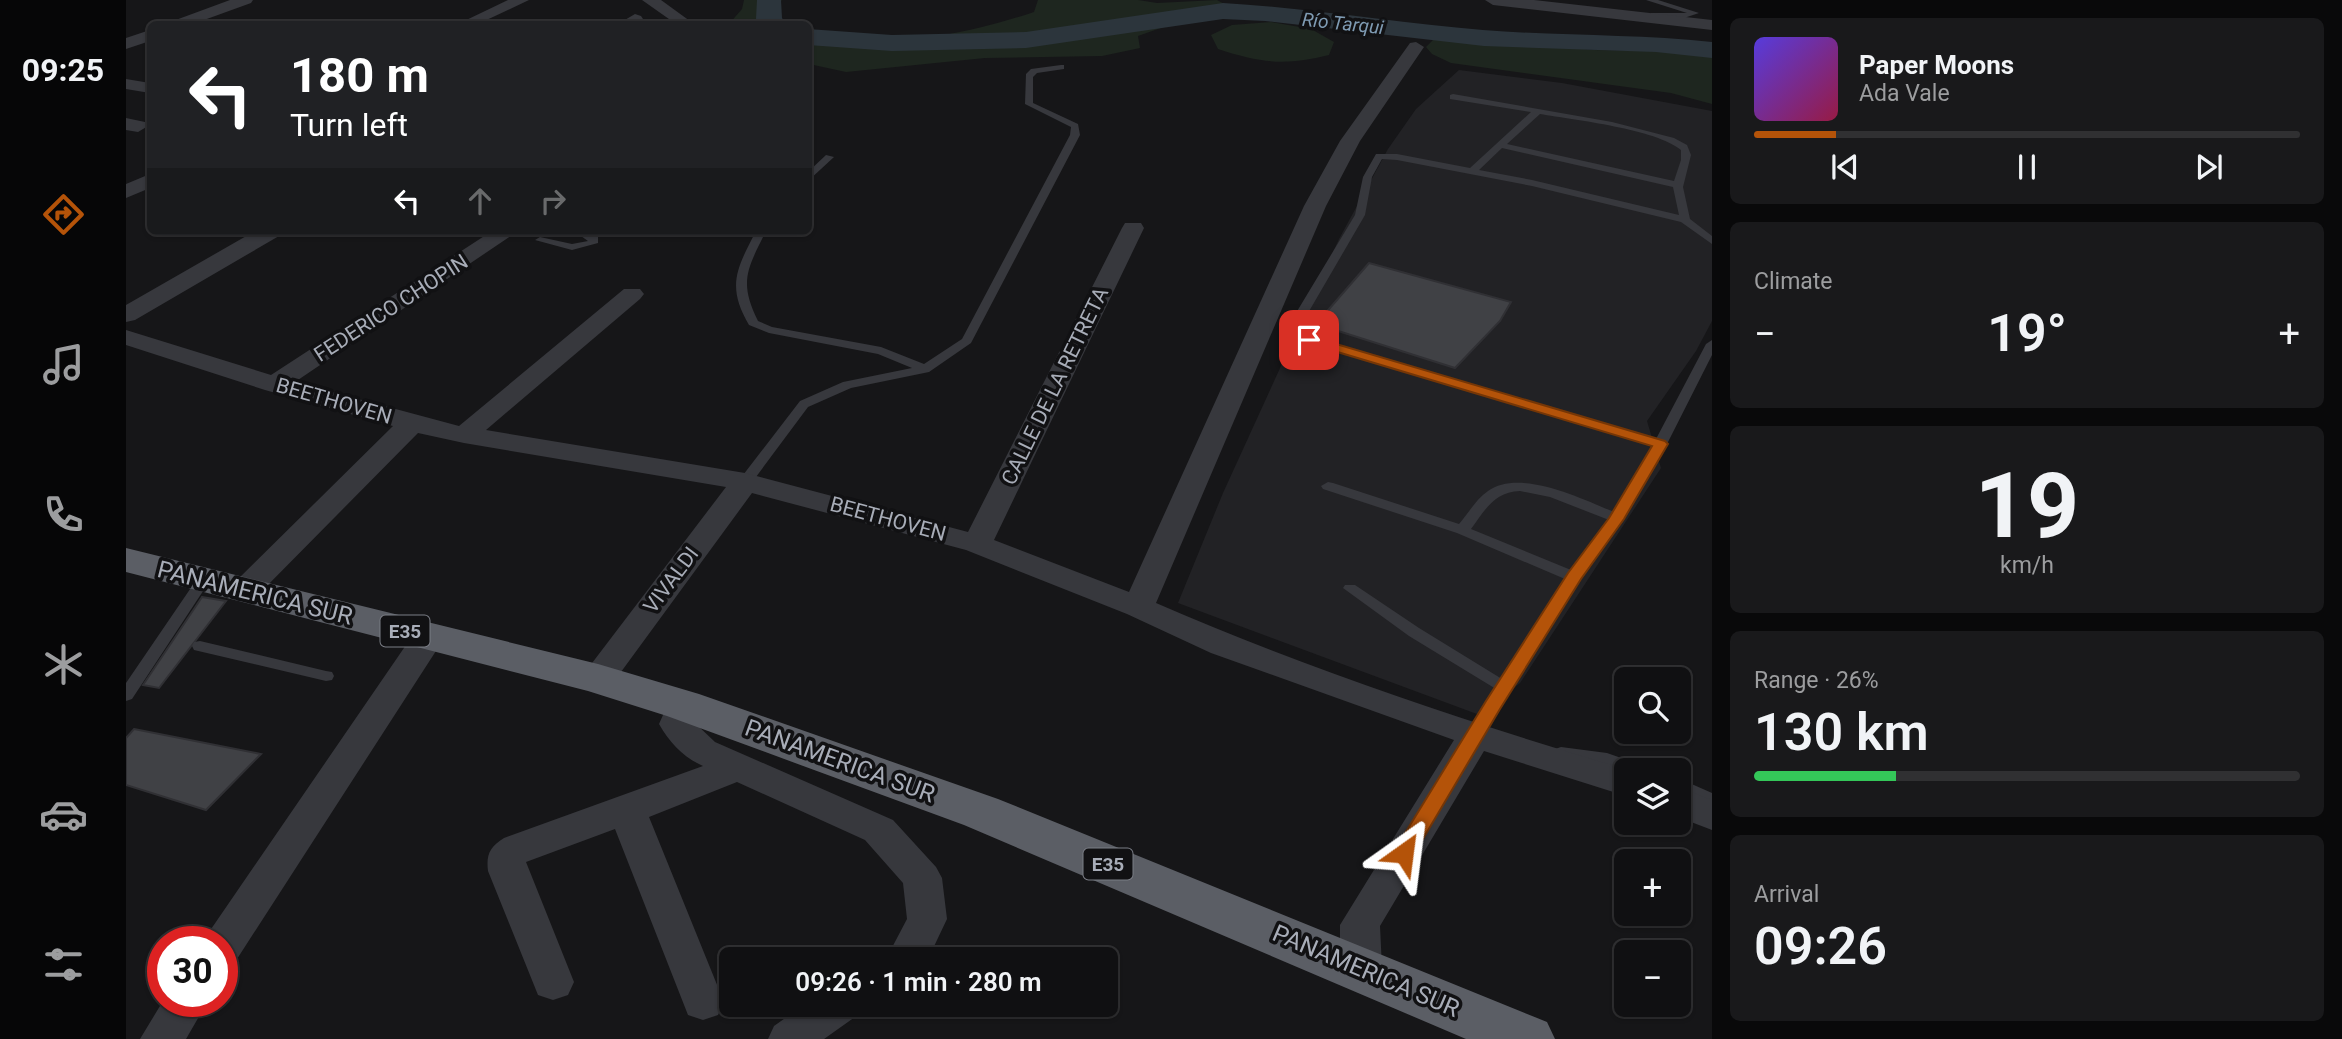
<!DOCTYPE html>
<html lang="en">
<head>
<meta charset="utf-8">
<style>
	:root { --surface:#101012; --page:#19191b; --text:#f1f3f6; --muted:#9c9d9f; --line:#303032; --accent:#b45309 }
	body { margin:0; font-family:Roboto,sans-serif; background:var(--page); color:var(--text); height:100vh; display:flex; flex-direction:column; font-size:26px; white-space:nowrap }
	* { box-sizing:border-box; margin:0 }
	p { font-size:23px; color:var(--muted) }
	.icon { flex:none; width:38px; height:38px; fill:none; stroke:currentColor; stroke-width:2; stroke-linecap:round; stroke-linejoin:round }
	.map { position:relative; flex:1; overflow:hidden }
	.drawer { display:flex; flex-direction:column; gap:18px; padding:18px; background:#09090a; width:630px }
	.drawer>* { flex:none }
	.banner { position:absolute; left:21px; top:21px; width:665px; height:214px; border-radius:10px; box-shadow:0 2px 5px #0004,0 0 0 2px var(--line); background:#202124; color:#fff; overflow:hidden }
	.tools { position:absolute; left:1488px; top:667px; display:grid; gap:14px }
	.tools a { display:grid; place-items:center; width:77px; height:77px; border-radius:10px; background:var(--surface); box-shadow:0 2px 5px #0004,0 0 0 2px var(--line); font-size:35px }
	.speed { position:absolute; left:21px; top:926px; display:flex; gap:14px; font-size:35px; font-weight:700; text-align:center }
	.speed>* { display:grid; place-content:center; width:91px; height:91px; border-radius:50%; background:var(--surface); box-shadow:0 2px 5px #0004,0 0 0 2px var(--line); line-height:1 }
	.speed .limit { border:10px solid #d22; background:#fff; color:#111 }
	.pin { position:absolute; display:grid; place-items:center; width:60px; height:60px; color:#fff; margin:-30px; border-radius:14px; box-shadow:0 4px 10px #0006 }
	.me { position:absolute; width:77px; margin:-38px; rotate:31deg; stroke-linejoin:round; filter:drop-shadow(0 0 5px #0008) }
	.turn { display:flex; align-items:center; gap:24px; height:147px; padding:0 28px; font-size:32px }
	.turn .icon { width:91px; height:91px; stroke-width:2.5 }
	.turn b { display:block; font-size:49px; line-height:60px }
	.lanes { display:flex; align-items:center; height:66px; padding:0 28px; background:#0003; justify-content:center; gap:35px; direction:ltr }
	.lanes .off { opacity:.35 }
	.big { font-size:52px; font-weight:600; line-height:1.1 }
	.drawer .widget { flex:1; display:flex; flex-direction:column; justify-content:center; gap:10px; min-width:0; padding:0 24px; border-radius:10px; background:var(--page) }
	.drawer .dial { align-items:center; gap:0 }
	.dial b { font-size:91px; line-height:1 }
	.song { display:flex; align-items:center; gap:21px }
	.cover { width:84px; height:84px; border-radius:10px; background:linear-gradient(135deg,hsl(250 70% 55%),hsl(340 70% 35%)) }
	.played { height:7px; border-radius:4px; background:linear-gradient(90deg,var(--accent) 15%,var(--line) 15%) }
	.keys { display:flex; justify-content:space-around; direction:ltr }
	.heat { display:flex; justify-content:space-between; align-items:center; font-size:38px; direction:ltr }
	.charge { height:10px; border-radius:5px; background:linear-gradient(90deg,#34c759 26%,var(--line) 0) }
	.trip { position:absolute; left:593px; top:947px; width:399px; height:70px; border-radius:10px; background:var(--surface); box-shadow:0 2px 5px #0004,0 0 0 2px var(--line); font-weight:600; line-height:70px; text-align:center }
	main { display:flex; flex:1; min-height:0 }
	.menu { display:flex; flex-direction:column; width:126px; justify-content:space-around; align-items:center; background:#060607; color:var(--muted) }
	.menu .icon { width:49px; height:49px }
	.menu .selected { color:var(--accent) }
	.menu b { font-size:32px; color:var(--text) }
	.map>svg:first-child { display:block }
	.built { fill:#222225 }
	.green { fill:#1e261f }
	.lines { fill:none; stroke-linecap:round; stroke-linejoin:round }
	.river { fill:#2c353c; fill-rule:evenodd }
	.building { fill:#404145; stroke:#303034; stroke-width:2 }
	.service { fill:#37383d; fill-rule:evenodd }
	.minor { fill:#37383d; fill-rule:evenodd }
	.trunk { fill:#5b5e65; fill-rule:evenodd }
	.route { fill:#b45309; stroke:#753606; stroke-width:2 }
	.labels { text-anchor:middle; stroke-width:7; stroke-linejoin:round; paint-order:stroke }
	.far-water-label { font-size:19px; font-style:italic; fill:#7f9bb3; stroke:#111113 }
	.shield { fill:#111113; stroke:#7b7e86; stroke-width:2 }
	.shield-label { font-size:19px; font-weight:bold; fill:#a8adb8 }
	.street-label { font-size:21px; fill:#a8adb8; stroke:#111113 }
	.near-street-label { font-size:24px; fill:#a8adb8; stroke:#111113 }
</style>
</head>
<body>
<main>
<nav class="menu">
<b>09:25</b>
<svg class="icon selected" aria-label="directions" viewBox="0 0 24 24"><path d="M12 3l9 9-9 9-9-9zM9 14v-3h6M13 9l2 2-2 2"/></svg>
<svg class="icon" aria-label="music" viewBox="0 0 24 24"><path d="M9 18V5l10-2v13"/><circle cx="6" cy="18" r="3"/><circle cx="16" cy="16" r="3"/></svg>
<svg class="icon" aria-label="phone" viewBox="0 0 24 24"><path d="M5 4h4l2 5-3 2q2 4 5 5l2-3 5 2v4C11 20 4 13 5 4z"/></svg>
<svg class="icon" aria-label="climate" viewBox="0 0 24 24"><path d="M12 3v18M4 7l16 10M4 17L20 7"/></svg>
<svg class="icon" aria-label="car" viewBox="0 0 24 24"><path d="M5 17H2v-5l4-1 3-4h7l3 4 3 1v5h-3M9 17h6M6 11h13"/><circle cx="7" cy="17" r="2"/><circle cx="17" cy="17" r="2"/></svg>
<svg class="icon" aria-label="filters" viewBox="0 0 24 24"><path d="M4 7h16M4 17h16"/><circle cx="9" cy="7" r="2"/><circle cx="15" cy="17" r="2"/></svg>
</nav>
<div class="map">
<svg width="1586" height="1039" viewBox="0 0 1586 1039">
	<rect width="100%" height="100%" fill="#161618"/>
	<path class="built" d="M1333 70 1436 83 1586 111V321L1570 351 1521 421 1535 468 1394 683 1366 705 1359 717 1052 603 1097 493 1213 239 1262 149 1290 109Z"/>
	<path class="green" d="M618 0H656L639 18 644 24H603L616 9Z
		M912 0H1012L1031 3 1091 0 1100 5 1012 36 1014 48 976 56 859 58 720 72 683 64V39C756 51 838 35 908 12Z
		M1145 22 1185 29 1208 42 1203 55C1159 66 1135 63 1092 49L1085 35 1106 25Z
		M1310 37 1469 50 1586 52V104L1545 93 1325 63 1306 54 1300 47Z"/>
	<g class="lines">
		<path class="river" d="M631 0H655L656 18 660 24H634L630 19Z
			M1097 3C1184 8 1270 23 1357 30 1433 36 1510 34 1586 42V58L1530 52 1358 46 1139 21 1097 19 900 48 766 51 682 45V29L766 35 900 32Z"/>
	</g>
	<path class="building" d="M1243 263 1385 302 1374 321 1329 368 1190 324Z
		M76 597 100 601 33 688 17 685Z
		M8 729 135 754 80 810 0 785V738Z"/>
	<g class="lines">
		<path class="service" d="M1520 0H1532L1573 13 1558 18 1528 17H1525V13H1561Z
			M935 65H938V69L911 73 907 77V103L952 124 954 135 845 343 803 372 725 388 682 407 624 485H614L612 482 614 479 674 401 717 382 786 368 752 354 643 333 623 325C600 286 611 268 630 231H640C622 268 612 281 632 321L646 327 755 347 798 364 836 339 944 135 945 127 899 104 900 74 905 69Z
			M1327 94 1486 122 1548 138 1561 145 1565 155 1557 187 1564 219 1586 236V244L1555 222 1406 186 1271 160 1256 159 1246 177 1239 215 1182 313 1178 325 1187 338 1530 439 1580 344 1586 340V355L1541 444 1498 518 1454 579 1356 738H1344L1342 734 1370 689 1283 636 1217 588 1219 585H1229L1293 628 1376 679 1439 579 1331 533 1197 489 1195 486 1202 482 1207 483 1333 524C1342 514 1350 499 1362 491 1394 468 1456 499 1488 512L1526 446 1179 342 1166 325 1170 313 1229 215 1237 177 1250 154H1271L1344 168 1405 112 1324 99V95ZM1414 114C1449 120 1530 129 1555 150V160L1548 181 1381 144ZM1376 148 1547 187 1553 215 1406 180 1353 170ZM1394 491 1424 497 1483 520 1445 570 1345 529C1359 510 1368 492 1394 491Z
			M700 155 708 157 682 181V172Z
			M448 231H461L472 237V243L446 250 409 240 414 237 446 244 462 241Z
			M78 574 85 579 6 699 0 701V683L73 576Z
			M74 641 200 671 206 672 208 676 206 680 200 681 68 650 66 646 68 642Z
			M1435 747 1481 753 1518 766 1521 770H1500V772L1479 765 1429 757 1427 753 1429 749Z
			M1552 778 1586 793V806L1552 792Z"/>
		<path class="minor" d="M104 0H127L125 3 67 24H45L47 21Z
			M382 0H403L352 24H332Z
			M516 0H535L568 24H550Z
			M1359 0H1408L1586 20V30L1367 5Z
			M509 14 515 16 517 19 515 22 492 24Z
			M24 30V41L0 49V38Z
			M1290 42 1298 47 1234 141 1200 206 1030 603C1181 669 1344 723 1502 770L1500 796 1358 751 1254 926 1256 968 1250 980 1235 985 1220 980 1214 968V925L1328 740 1085 653 1001 614 840 550 626 493 484 687 472 690 460 687 455 679 460 671 600 487 338 443 292 433 129 598 118 601 107 598 102 591 107 584 267 426 139 390 0 345V330L145 375 366 231H392L169 382 333 426 498 289H514L518 294 514 299 360 430 619 473 842 532 996 228 999 223H1015L1018 228 868 540 1003 592 1178 206 1214 141 1284 43Z
			M0 79 24 83V93L0 89Z
			M0 118 19 122 22 126 12 132 0 130Z
			M24 174V188L0 198V184Z
			M129 231H156L153 236 9 320 0 322V305Z
			M303 626 315 629 319 637 111 959 96 964V942H78L81 935 291 629Z
			M557 693 569 697 574 705 569 723 589 742 767 820 810 867 816 878 821 919 802 959H760L781 919 777 883 739 840 611 782 523 817 598 1002 592 1015 577 1020 562 1015 489 829 400 862 448 982 442 995 427 1000 412 995 362 871C360 854 364 847 378 838L577 766C557 757 544 743 533 724L545 697Z
			M1552 787 1586 800V830L1552 817Z
			M37 1001H82L60 1039H14Z
			M679 1004H735L729 1017 698 1039H642L648 1026Z"/>
		<path class="trunk" d="M0 548 472 664 573 694 872 799 1421 1022 1429 1039H1340L838 825 541 716 462 691 0 572Z"/>
	</g>
	<path class="route" d="M1183 336 1539 441 1542 444 1498 519 1455 579 1374 709 1285 859 1278 861 1270 859 1267 853 1270 848 1360 701 1442 573 1483 518 1526 446 1178 342 1176 340Z"/>
	<g class="labels">
		<g class="far-water-label">
			<text transform="translate(1217 23) rotate(6)" y="7">Río Tarqui</text>
		</g>
		<g class="shield">
			<rect x="254.5" y="615.5" width="49" height="31" rx="5"/>
			<rect x="957.5" y="848.5" width="49" height="31" rx="5"/>
		</g>
		<g class="shield-label">
			<text x="279" y="638">E35</text>
			<text x="982" y="871">E35</text>
		</g>
		<g class="street-label">
			<text transform="translate(265 308) rotate(-33)" y="7">FEDERICO CHOPIN</text>
			<text transform="translate(929 386) rotate(-64)" y="7">CALLE DE LA RETRETA</text>
			<text transform="translate(208 401) rotate(16)" y="7">BEETHOVEN</text>
			<text transform="translate(762 519) rotate(15)" y="7">BEETHOVEN</text>
			<text transform="translate(545 580) rotate(-53)" y="7">VIVALDI</text>
		</g>
		<g class="near-street-label">
			<text transform="translate(129 593) rotate(14)" y="8">PANAMERICA SUR</text>
			<text transform="translate(714 761) rotate(20)" y="8">PANAMERICA SUR</text>
			<text transform="translate(1240 971) rotate(23)" y="8">PANAMERICA SUR</text>
		</g>
	</g>
</svg>
<div class="tools">
<a><svg class="icon" aria-label="search" viewBox="0 0 24 24"><circle cx="10" cy="10" r="6"/><path d="M15 15l6 6"/></svg></a>
<a><svg class="icon" aria-label="layers" viewBox="0 0 24 24"><path d="M12 4l9 5-9 5-9-5zM3 14l9 5 9-5"/></svg></a>
<a>+</a>
<a>−</a>
</div>
<div class="speed"><div class="limit">30</div></div>
<div class="pin" style="left:1183px;top:340px;background:#d93025"><svg class="icon" aria-label="arrive" viewBox="0 0 24 24"><path d="M6 21V4h12l-3 4 3 4H6"/></svg></div>
<svg class="me" style="left:1278px;top:853px" viewBox="-20 -20 40 40"><path d="M0-17L14 15 0 8-14 15z" fill="#b45309" stroke="#fff" stroke-width="4"/></svg>
<div class="trip">09:26 · 1 min · 280 m</div>
<div class="banner">
<div class="turn"><svg class="icon" aria-label="left" viewBox="0 0 24 24"><path d="M17 20v-9H6M10 6l-5 5 5 5"/></svg><div><b>180 m</b>Turn left</div></div>
<div class="lanes"><svg class="icon" aria-label="left" viewBox="0 0 24 24"><path d="M17 20v-9H6M10 6l-5 5 5 5"/></svg><svg class="icon off" aria-label="ahead" viewBox="0 0 24 24"><path d="M12 20V5M6 11l6-6 6 6"/></svg><svg class="icon off" aria-label="right" viewBox="0 0 24 24"><path d="M7 20v-9h11M14 6l5 5-5 5"/></svg></div>
</div>
</div>
<section class="drawer">
<div class="widget">
<div class="song"><i class="cover"></i><div><b>Paper Moons</b><p>Ada Vale</p></div></div>
<div class="played"></div>
<div class="keys"><svg class="icon" aria-label="previous" viewBox="0 0 24 24"><path d="M18 5L8 12l10 7zM5 5v14"/></svg><svg class="icon" aria-label="pause" viewBox="0 0 24 24"><path d="M8 5v14M16 5v14"/></svg><svg class="icon" aria-label="next" viewBox="0 0 24 24"><path d="M6 5l10 7-10 7zM19 5v14"/></svg></div>
</div>
<div class="widget"><p>Climate</p>
<div class="heat"><a>−</a><b class="big">19°</b><a>+</a></div>
</div>
<div class="widget dial"><b>19</b><p>km/h</p></div>
<div class="widget"><p>Range · 26%</p><b class="big">130 km</b><div class="charge"></div></div>
<div class="widget"><p>Arrival</p><b class="big">09:26</b></div>
</section>
</main>
</body>
</html>
